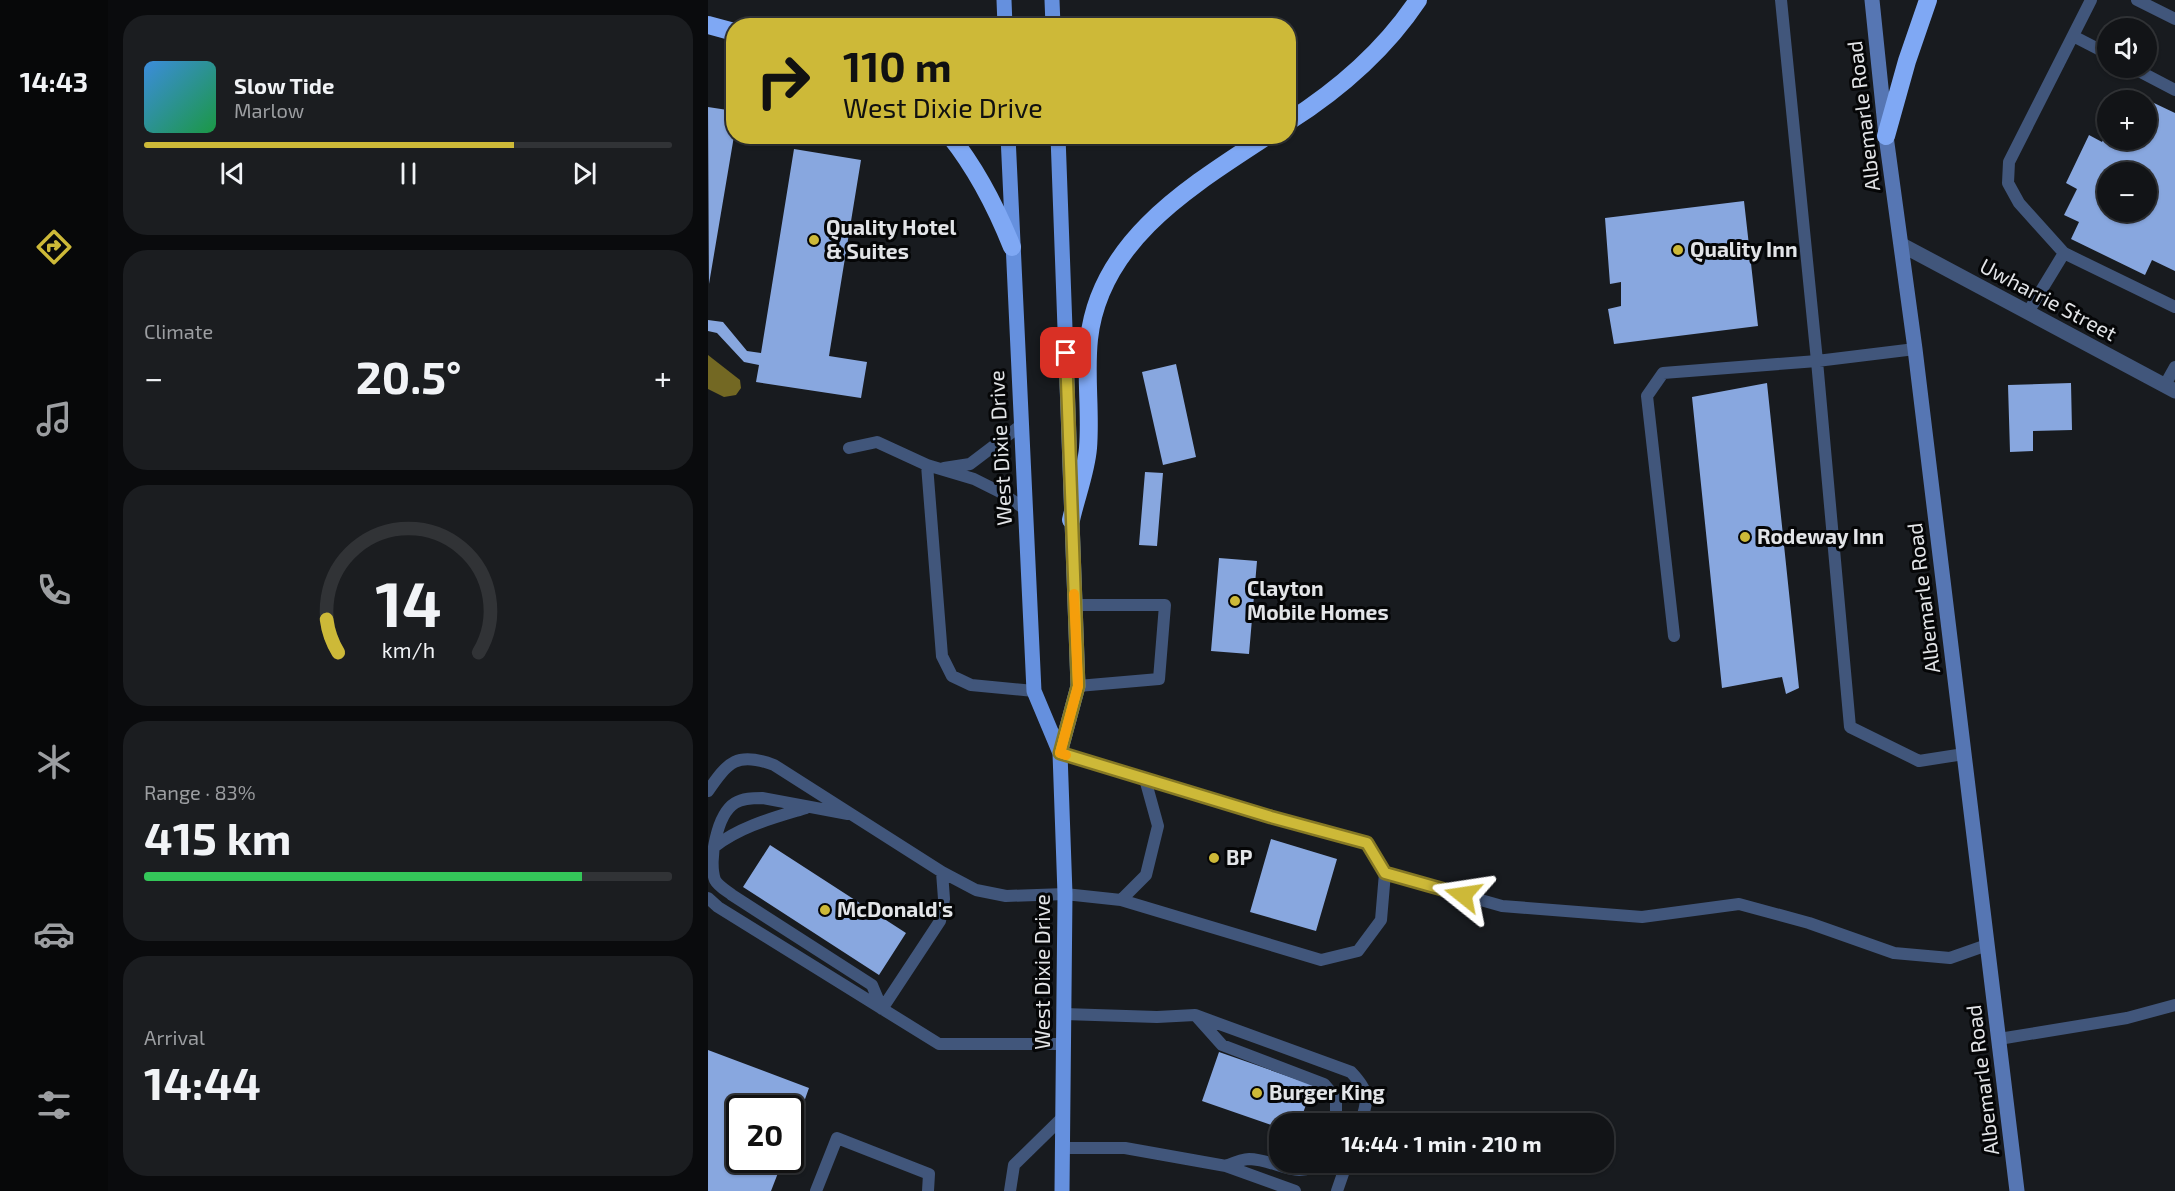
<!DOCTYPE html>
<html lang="en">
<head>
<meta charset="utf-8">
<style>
	:root { --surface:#121417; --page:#1b1d20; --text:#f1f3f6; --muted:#9c9ea1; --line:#313336; --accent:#cdb938 }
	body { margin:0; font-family:"Exo 2",sans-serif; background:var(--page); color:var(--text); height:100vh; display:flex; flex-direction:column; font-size:22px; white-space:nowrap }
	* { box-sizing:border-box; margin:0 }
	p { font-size:20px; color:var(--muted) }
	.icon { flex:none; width:33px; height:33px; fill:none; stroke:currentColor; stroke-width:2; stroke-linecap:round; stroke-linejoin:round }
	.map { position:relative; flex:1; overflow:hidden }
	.side { display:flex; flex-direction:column; gap:15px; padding:15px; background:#0a0b0d; width:600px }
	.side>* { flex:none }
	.top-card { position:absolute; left:18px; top:18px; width:570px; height:126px; border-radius:24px; box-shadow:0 2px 4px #0004,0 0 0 2px var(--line); background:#cdb938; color:#111; overflow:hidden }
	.buttons { position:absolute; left:1389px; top:18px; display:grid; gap:12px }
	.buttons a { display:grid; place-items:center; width:60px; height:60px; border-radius:50%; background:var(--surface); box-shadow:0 2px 4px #0004,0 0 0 2px var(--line); font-size:30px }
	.speed { position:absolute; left:18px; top:1095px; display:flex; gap:12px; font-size:30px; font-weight:700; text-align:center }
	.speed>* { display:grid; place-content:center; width:78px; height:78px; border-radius:50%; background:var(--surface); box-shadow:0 2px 4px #0004,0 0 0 2px var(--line); line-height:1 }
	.speed .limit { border:3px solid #111; border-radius:9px; background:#fff; color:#111 }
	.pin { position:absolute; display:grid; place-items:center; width:51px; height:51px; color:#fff; margin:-26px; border-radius:12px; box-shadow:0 3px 9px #0006 }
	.me { position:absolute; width:66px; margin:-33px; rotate:285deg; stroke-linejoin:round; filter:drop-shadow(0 0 4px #0008) }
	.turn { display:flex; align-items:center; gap:21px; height:126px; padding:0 18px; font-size:27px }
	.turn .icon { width:78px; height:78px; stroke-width:2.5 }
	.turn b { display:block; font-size:42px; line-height:51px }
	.big { font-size:45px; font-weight:700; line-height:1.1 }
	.side .widget { flex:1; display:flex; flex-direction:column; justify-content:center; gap:9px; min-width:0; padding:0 21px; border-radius:24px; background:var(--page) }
	.side .dial { align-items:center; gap:0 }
	.dial svg { height:156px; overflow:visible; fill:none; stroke:var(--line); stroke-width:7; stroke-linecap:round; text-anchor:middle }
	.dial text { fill:var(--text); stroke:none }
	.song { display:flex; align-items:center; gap:18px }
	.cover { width:72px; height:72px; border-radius:9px; background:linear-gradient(135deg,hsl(210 70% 55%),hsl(140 70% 35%)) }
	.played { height:6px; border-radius:3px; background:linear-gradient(90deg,var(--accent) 70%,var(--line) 70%) }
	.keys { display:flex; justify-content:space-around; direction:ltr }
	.heat { display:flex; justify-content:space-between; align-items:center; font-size:33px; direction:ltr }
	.charge { height:9px; border-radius:4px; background:linear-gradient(90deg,#34c759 83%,var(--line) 0) }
	.trip { position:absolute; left:561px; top:1113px; width:345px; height:60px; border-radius:24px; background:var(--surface); box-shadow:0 2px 4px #0004,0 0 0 2px var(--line); font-weight:700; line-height:60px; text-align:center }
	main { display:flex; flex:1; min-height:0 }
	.dock { display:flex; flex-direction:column; width:108px; justify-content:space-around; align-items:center; background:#070809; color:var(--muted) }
	.dock .icon { width:42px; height:42px }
	.dock .on { color:var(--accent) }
	.dock b { font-size:27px; color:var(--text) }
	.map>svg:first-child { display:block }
	.water { fill:#736823 }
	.building { fill:#88a7df; fill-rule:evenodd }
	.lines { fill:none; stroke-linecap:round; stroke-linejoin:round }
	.service { stroke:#41567b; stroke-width:12 }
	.tertiary { stroke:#41567b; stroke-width:15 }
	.secondary { stroke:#5676b3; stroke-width:15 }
	.primary { stroke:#6590de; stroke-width:15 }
	.motorway { stroke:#7fa8f4; stroke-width:18 }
	.route-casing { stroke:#857824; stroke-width:15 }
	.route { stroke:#cdb938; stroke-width:10 }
	.slow { stroke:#f59e0b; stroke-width:10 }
	.poi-dot { fill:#cdb938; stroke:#050607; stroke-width:2 }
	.labels { text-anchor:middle; stroke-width:6; stroke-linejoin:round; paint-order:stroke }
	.street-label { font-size:21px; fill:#e2e4e7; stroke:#050607 }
	.poi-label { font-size:21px; font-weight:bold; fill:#e2e4e7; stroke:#050607; text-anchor:start }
</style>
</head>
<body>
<main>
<nav class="dock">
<b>14:43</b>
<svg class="icon on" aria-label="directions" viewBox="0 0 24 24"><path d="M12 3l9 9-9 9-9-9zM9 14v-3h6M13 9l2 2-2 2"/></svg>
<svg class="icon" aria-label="music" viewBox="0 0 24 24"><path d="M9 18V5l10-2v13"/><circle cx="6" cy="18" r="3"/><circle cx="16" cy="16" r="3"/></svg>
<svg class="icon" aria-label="phone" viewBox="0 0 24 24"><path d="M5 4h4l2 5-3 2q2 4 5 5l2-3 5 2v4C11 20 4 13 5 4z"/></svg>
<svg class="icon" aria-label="climate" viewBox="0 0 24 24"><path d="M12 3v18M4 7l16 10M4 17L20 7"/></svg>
<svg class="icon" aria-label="car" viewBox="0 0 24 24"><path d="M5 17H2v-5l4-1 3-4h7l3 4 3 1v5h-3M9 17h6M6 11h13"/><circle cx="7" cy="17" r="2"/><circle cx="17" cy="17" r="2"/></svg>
<svg class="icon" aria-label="filters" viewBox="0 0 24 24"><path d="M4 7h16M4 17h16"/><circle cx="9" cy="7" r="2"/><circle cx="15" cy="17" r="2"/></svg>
</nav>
<section class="side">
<div class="widget">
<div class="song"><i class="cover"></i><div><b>Slow Tide</b><p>Marlow</p></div></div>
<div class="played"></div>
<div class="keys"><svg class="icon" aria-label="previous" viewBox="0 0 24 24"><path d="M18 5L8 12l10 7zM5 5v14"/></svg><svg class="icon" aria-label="pause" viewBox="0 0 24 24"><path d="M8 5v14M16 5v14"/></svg><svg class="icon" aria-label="next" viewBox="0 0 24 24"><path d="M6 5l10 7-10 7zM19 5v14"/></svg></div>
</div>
<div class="widget"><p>Climate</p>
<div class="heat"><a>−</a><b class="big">20.5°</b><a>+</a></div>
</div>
<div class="widget dial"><svg viewBox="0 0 100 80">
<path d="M14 69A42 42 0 1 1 86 69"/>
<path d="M14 69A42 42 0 0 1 8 52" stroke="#cdb938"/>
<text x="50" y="56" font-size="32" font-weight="700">14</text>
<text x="50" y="72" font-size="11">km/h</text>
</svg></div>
<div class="widget"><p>Range · 83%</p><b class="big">415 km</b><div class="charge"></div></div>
<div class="widget"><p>Arrival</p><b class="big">14:44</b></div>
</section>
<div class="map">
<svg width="1467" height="1191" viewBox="0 0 1467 1191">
	<rect width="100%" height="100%" fill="#181b1f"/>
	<path class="water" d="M0 355 32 380 33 388 28 395 16 397 0 389Z"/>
	<path class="building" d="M1427 94 1467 113V271L1444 260 1437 275 1363 239 1371 222 1356 215 1369 189 1358 183 1381 135 1394 142 1400 130V140H1438V100H1424ZM1400 172H1438V212H1400Z
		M0 107 26 111V136L1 284Z
		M86 149 153 160 121 356 159 362 153 398 48 382 51 365 36 362 9 333 0 331V320L15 322 39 351 53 353Z
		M1036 201 1050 326 906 344 900 309 913 306V282L902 284 897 218Z
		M468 364 488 457 455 465 434 372Z
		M1059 383 1091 688 1078 694 1074 677 1014 688 984 397Z
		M1363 383 1364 430 1325 431V451L1302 452 1300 385Z
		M437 472 455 473 449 546 431 545Z
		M511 558 549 561 541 654 503 651Z
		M563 839 629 859 608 931 542 912Z
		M62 845 198 933 171 975 35 887Z
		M0 1050 101 1088 83 1138 82 1108H32V1160H75L63 1191H0Z
		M511 1052 605 1085 594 1116 613 1124H572V1128L494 1101Z"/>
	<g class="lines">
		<path class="service" d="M1073 0 1109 361 1207 349
			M1429 0 1467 19
			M1365 36 1400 54
			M1425 68 1467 90
			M1356 253 1311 203 1300 183 1301 162 1383 0
			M1320 312 1356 253 1467 307
			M1457 385 1467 367
			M141 448 169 442 219 465 266 479 292 492 317 509
			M219 465 234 656 244 676 263 685 326 691
			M236 468 262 464 312 426
			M367 605H457L451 679 370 686
			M966 636 939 396 955 373 1109 361 1142 727 1211 761 1256 754
			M0 791C20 762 29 751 66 765L234 872 268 890 298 896 357 894 413 900 613 960 650 951 673 920 677 873 659 843 563 817 352 753
			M140 814 54 798C45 798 35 798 27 803 9 814 0 861 7 880 10 886 19 891 24 895L164 985 174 1009
			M6 847C33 826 65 818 98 808
			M677 873 794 906 934 917 1031 904 1101 923 1186 953 1242 958 1279 945
			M0 898 10 907 231 1044H356
			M413 900 438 875 450 826 437 779
			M174 1009 232 921 236 899 234 872
			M356 1014 449 1017 487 1015 643 1072C662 1092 661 1098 652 1124
			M489 1017 514 1045 616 1084 628 1098V1124
			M1291 1039 1419 1018 1467 1005
			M356 1148H417L518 1166 587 1191
			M518 1166C525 1163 534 1159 541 1159 572 1160 586 1181 616 1162
			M108 1191 129 1138 221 1174 220 1191
			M302 1191 306 1165 356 1116
			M629 1191 639 1162"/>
		<path class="tertiary" d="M1194 245 1467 391"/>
		<path class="secondary" d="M1164 0 1178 136 1207 349 1309 1191"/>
		<path class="primary" d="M296 0 297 26
			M344 0 345 26
			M300 136 326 691 352 753
			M350 136 370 686 352 753 357 894 354 1191"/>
		<path class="motorway" d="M0 25 26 32
			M580 122C632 89 676 51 710 0
			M242 136C270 171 288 207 304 247
			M1178 136 1199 61 1220 0
			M363 520C368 497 378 472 380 448 383 412 377 375 381 339 392 240 483 186 559 136"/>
	</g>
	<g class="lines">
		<g class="route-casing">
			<path id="route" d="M358 353 370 686 352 753 563 817 659 843 677 873 755 895"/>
		</g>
		<use href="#route" class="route"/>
		<path class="slow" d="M358 755 352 753 370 686 366 594"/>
	</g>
	<g class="poi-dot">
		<circle cx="106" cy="240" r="6"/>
		<circle cx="970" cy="250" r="6"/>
		<circle cx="1037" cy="537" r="6"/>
		<circle cx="527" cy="601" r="6"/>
		<circle cx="506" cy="858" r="6"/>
		<circle cx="117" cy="910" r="6"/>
		<circle cx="549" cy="1093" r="6"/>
	</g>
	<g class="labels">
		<g class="street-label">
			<text transform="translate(1156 116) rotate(-97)" y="7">Albemarle Road</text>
			<text transform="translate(1340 300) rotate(28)" y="7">Uwharrie Street</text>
			<text transform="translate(293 448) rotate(-93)" y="7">West Dixie Drive</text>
			<text transform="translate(1216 598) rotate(-97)" y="7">Albemarle Road</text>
			<text transform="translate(335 972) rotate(-90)" y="7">West Dixie Drive</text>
			<text transform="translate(1275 1080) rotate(-97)" y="7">Albemarle Road</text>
		</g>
		<g class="poi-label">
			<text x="118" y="235">Quality Hotel<tspan x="118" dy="24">&amp; Suites</tspan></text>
			<text x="982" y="257">Quality Inn</text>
			<text x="1049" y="544">Rodeway Inn</text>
			<text x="539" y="596">Clayton<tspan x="539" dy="24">Mobile Homes</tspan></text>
			<text x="518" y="865">BP</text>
			<text x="129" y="917">McDonald's</text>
			<text x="561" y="1100">Burger King</text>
		</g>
	</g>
</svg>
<div class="buttons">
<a><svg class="icon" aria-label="sound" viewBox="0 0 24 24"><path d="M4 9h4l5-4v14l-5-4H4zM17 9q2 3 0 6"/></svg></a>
<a>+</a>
<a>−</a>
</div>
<div class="speed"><div class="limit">20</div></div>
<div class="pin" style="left:358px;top:353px;background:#d93025"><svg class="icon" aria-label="arrive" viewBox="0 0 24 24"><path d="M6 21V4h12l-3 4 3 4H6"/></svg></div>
<svg class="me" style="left:755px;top:895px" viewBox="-20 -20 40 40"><path d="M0-17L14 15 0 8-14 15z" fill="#cdb938" stroke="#fff" stroke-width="4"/></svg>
<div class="trip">14:44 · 1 min · 210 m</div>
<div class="top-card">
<div class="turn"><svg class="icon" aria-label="right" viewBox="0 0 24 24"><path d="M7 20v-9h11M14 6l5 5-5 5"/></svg><div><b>110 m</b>West Dixie Drive</div></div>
</div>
</div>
</main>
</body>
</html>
